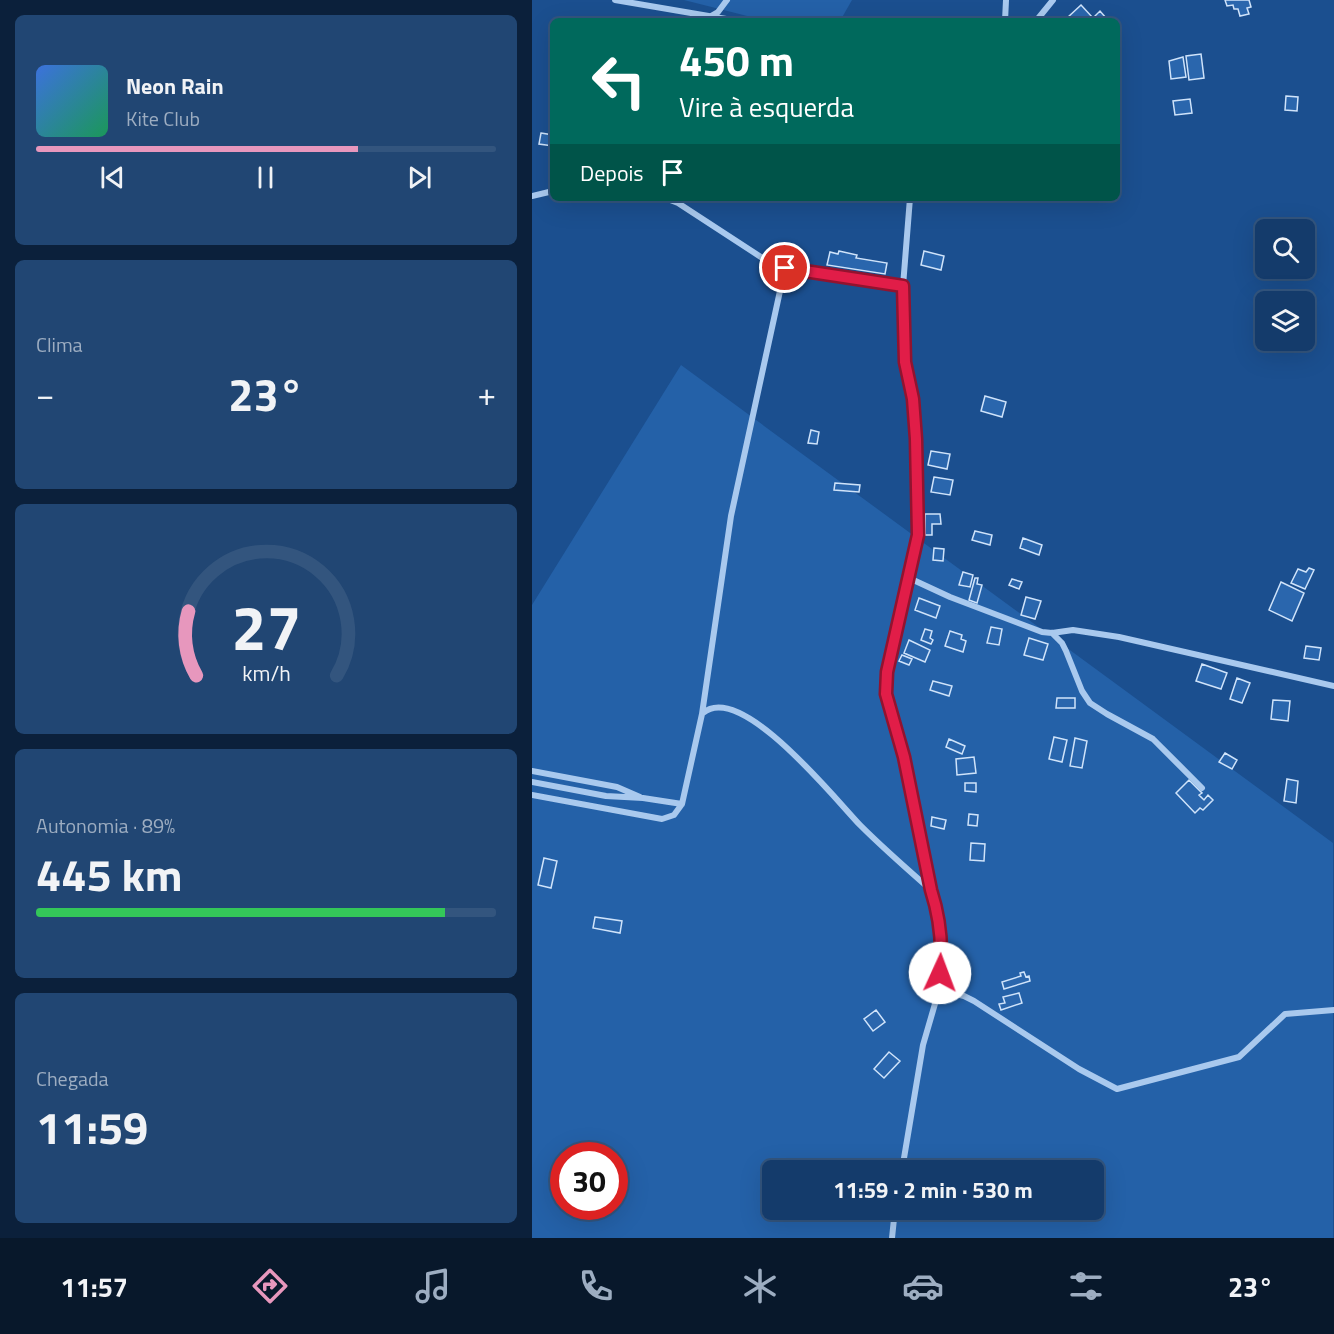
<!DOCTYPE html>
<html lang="pt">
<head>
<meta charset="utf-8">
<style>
	:root { --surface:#143b6b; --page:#214673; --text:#f1f3f6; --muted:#9dadc1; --line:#33557e; --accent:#e797bd }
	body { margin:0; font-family:"Titillium Web",sans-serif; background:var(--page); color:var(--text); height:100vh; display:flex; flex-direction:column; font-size:22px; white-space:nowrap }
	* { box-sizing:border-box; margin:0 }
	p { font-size:20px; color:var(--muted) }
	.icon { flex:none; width:33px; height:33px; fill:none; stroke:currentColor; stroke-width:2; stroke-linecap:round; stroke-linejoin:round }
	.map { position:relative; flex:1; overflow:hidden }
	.drawer { display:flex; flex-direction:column; gap:15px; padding:15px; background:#0b203b; width:532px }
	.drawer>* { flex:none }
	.banner { position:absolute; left:18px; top:18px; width:570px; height:183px; border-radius:9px; box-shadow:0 6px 24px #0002,0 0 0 2px var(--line); background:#00695c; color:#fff; overflow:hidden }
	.controls { position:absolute; left:723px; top:219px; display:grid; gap:12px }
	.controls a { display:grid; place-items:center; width:60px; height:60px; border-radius:9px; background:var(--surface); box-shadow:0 6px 24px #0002,0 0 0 2px var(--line); font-size:30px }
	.speed { position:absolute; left:18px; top:1142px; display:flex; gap:12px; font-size:30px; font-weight:700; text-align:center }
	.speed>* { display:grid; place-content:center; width:78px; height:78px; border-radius:50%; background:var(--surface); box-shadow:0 6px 24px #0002,0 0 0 2px var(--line); line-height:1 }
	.speed .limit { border:9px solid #d22; background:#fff; color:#111 }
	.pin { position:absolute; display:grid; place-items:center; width:51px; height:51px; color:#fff; margin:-26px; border:3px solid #fff; border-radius:50%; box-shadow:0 2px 6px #0007 }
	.me { position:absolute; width:66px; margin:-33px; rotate:2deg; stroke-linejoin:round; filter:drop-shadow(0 0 4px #0008) }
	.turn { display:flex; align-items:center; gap:21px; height:126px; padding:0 30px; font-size:27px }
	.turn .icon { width:78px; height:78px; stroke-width:2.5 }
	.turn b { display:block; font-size:42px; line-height:51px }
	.then { display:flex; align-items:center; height:57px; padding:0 30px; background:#0003; gap:12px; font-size:22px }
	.big { font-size:45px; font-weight:700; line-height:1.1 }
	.drawer .widget { flex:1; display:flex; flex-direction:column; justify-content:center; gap:9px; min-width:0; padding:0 21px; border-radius:9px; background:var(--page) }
	.drawer .dial { align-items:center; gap:0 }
	.dial svg { height:156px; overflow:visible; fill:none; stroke:var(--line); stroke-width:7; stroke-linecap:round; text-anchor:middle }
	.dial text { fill:var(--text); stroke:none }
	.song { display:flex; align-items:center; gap:18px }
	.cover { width:72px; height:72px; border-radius:9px; background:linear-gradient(135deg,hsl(220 70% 55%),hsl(150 70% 35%)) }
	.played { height:6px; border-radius:3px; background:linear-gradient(90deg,var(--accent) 70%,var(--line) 70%) }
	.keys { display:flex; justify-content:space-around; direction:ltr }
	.heat { display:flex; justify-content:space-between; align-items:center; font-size:33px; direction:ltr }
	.charge { height:9px; border-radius:4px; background:linear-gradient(90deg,#34c759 89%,var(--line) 0) }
	.trip { position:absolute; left:230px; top:1160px; width:342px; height:60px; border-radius:9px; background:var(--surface); box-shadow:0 6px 24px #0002,0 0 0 2px var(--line); font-weight:700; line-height:60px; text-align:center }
	.menu { display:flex; height:96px; justify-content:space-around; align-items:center; background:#08182b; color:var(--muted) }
	.menu .icon { width:42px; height:42px }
	.menu .on { color:var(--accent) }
	.menu b { font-size:27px; color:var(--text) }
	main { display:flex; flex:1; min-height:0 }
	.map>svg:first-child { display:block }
	.green { fill:#2461a8; fill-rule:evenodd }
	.building { fill:#2a66ad; stroke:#cfe3fa; stroke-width:1.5 }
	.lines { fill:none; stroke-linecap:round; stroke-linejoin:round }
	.minor { stroke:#a9c9ee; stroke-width:6 }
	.route-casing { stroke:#92132f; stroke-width:15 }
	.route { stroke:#e11d48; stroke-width:10 }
</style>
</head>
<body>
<main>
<section class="drawer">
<div class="widget">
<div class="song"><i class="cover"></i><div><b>Neon Rain</b><p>Kite Club</p></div></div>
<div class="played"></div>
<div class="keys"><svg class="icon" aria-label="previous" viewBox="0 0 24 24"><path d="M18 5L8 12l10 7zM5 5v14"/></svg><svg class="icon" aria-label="pause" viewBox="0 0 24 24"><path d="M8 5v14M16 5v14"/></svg><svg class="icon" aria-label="next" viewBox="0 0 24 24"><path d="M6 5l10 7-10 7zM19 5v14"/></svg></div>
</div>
<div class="widget"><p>Clima</p>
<div class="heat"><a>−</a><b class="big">23°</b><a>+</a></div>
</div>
<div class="widget dial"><svg viewBox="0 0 100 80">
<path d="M14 69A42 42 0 1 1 86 69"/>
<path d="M14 69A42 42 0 0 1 10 36" stroke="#e797bd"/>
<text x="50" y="56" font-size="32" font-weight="700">27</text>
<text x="50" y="72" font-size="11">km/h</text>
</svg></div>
<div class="widget"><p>Autonomia · 89%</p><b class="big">445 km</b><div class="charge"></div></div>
<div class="widget"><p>Chegada</p><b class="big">11:59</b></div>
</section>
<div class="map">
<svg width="802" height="1238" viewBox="0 0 802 1238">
	<rect width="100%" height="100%" fill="#1b4f8f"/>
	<path class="green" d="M152 0H320L308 21H235Z
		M149 365 801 843V1238H0V605ZM32 1155H82V1206H32ZM240 1170H561V1209H240Z"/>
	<path class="building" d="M693 0H717L719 7 715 8 717 14 708 16 706 9H702L701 5 695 6Z
		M549 5 561 18 568 11 574 18 570 21H537L534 19Z
		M669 54 672 78 657 80 654 56Z
		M651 57 654 77 639 79 637 61Z
		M754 96 766 97 765 111 753 110Z
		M658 99 660 113 643 115 641 101Z
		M9 133 21 135V146L7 144Z
		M307 251 325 255 324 258 355 263 353 274 295 265 298 252 306 254Z
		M392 251 412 256 409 270 389 265Z
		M453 396 474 402 470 417 449 411Z
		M279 430 287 432 285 444 276 443Z
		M399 451 418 454 415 469 396 465Z
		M402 477 421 480 418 495 399 492Z
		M303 483 328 485 327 492 302 490Z
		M393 514H408L409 524H400V535H393Z
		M443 531 460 535 458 545 440 540Z
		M491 538 510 545 507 555 488 548Z
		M402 548 412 549 411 561 401 560Z
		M777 568 782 570 773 589 759 583 766 569 774 572Z
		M431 572 441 575 438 587 427 585Z
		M443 578H446L445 584 450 585 445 603 437 600Z
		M480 579 490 582 487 589 477 585Z
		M749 582 772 593 760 621 737 610Z
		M494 597 509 601 503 619 489 615Z
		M387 598 408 606 404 618 383 610Z
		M459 627 470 629 467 645 455 643Z
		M393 629 400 631 398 638 401 640 399 644 389 640Z
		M418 631 430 635 429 639 434 641 431 652 413 646Z
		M497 638 516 644 511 660 492 655Z
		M377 640 398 650 393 662 372 653Z
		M774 646 789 648 787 660 772 658Z
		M370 655 380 659 377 665 367 661Z
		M670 664 695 673 689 689 664 681Z
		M705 678 718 683 710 703 698 699Z
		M401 681 420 686 417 696 398 690Z
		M525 698H543V708H524Z
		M741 700 758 701 756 721 739 719Z
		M522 737 535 740 530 762 517 759Z
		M543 738 555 741 550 768 538 766Z
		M417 739 433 746 430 754 414 747Z
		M693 753 705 760 700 769 687 762Z
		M442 757 444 773 425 775 424 759Z
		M755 779 766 781 764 803 752 801Z
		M657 780 670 793 667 795 672 800 676 795 681 800 671 810 668 808 663 813 644 793Z
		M433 783H444V792L433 791Z
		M437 814 446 815 445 826 436 825Z
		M400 817 414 820 412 829 399 826Z
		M439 843 453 844 452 861 438 860Z
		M12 858 25 861 19 888 6 885Z
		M63 917 90 921 88 933 61 928Z
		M492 972 494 977 497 976 498 981 472 989 470 982 489 976 488 973Z
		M487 993 490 1003 469 1010 467 1004 473 1003 471 997Z
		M344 1010 353 1022 341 1031 332 1019Z
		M357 1052 368 1061 352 1078 342 1069Z"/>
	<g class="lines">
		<path class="minor" d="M83 0 206 21
			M179 16 186 12 195 0
			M473 21 474 0
			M504 21 521 0
			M0 196 21 191
			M133 198 146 203 235 261 244 266 371 286
			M377 578 418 597 510 632 520 633 541 630 587 637 802 686
			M520 633 530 643 534 651 550 691 558 703 575 714 621 739 670 788
			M171 713C209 681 303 799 328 825 351 848 375 869 399 890
			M0 771 85 787 108 797
			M0 782 74 796 111 798 150 804
			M0 795 130 819 142 815 150 804 170 714 199 516 253 268
			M407 990 432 996 442 1001 547 1069 585 1089 707 1057 753 1014 802 1010
			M370 1170 391 1045 407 990 410 956 408 928 399 890 372 757 354 694 355 672 386 535 384 439 381 399 373 362 371 286 378 198
			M360 1238 363 1209"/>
	</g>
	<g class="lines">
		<g class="route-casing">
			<path id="route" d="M253 268 371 286 373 362 381 399 384 439 386 535 355 672 354 694 372 757 399 890C408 918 411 944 408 973"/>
		</g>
		<use href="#route" class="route"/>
	</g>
</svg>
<div class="controls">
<a><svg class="icon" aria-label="search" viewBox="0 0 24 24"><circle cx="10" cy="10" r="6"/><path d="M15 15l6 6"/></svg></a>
<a><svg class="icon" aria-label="layers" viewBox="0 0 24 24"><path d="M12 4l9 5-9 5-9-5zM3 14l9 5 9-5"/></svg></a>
</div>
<div class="speed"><div class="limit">30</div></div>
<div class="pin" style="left:253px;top:268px;background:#d93025"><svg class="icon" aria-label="arrive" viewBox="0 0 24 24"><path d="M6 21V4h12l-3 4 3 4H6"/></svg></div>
<svg class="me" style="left:408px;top:973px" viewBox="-20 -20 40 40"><circle r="19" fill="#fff"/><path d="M0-13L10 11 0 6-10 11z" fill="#e11d48"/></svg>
<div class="trip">11:59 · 2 min · 530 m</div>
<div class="banner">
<div class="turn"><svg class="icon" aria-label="left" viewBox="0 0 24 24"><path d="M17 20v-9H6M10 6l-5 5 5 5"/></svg><div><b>450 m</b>Vire à esquerda</div></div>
<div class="then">Depois<svg class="icon" aria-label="arrive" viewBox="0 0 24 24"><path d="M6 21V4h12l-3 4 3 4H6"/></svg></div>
</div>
</div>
</main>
<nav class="menu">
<b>11:57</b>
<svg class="icon on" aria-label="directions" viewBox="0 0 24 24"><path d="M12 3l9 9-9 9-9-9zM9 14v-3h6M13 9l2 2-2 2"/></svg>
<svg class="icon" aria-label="music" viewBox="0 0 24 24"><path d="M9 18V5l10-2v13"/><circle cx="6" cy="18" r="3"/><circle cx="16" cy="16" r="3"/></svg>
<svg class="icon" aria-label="phone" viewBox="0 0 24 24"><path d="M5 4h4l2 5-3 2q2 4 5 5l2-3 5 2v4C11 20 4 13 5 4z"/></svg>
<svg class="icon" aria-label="climate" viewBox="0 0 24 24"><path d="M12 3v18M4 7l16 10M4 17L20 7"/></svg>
<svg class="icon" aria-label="car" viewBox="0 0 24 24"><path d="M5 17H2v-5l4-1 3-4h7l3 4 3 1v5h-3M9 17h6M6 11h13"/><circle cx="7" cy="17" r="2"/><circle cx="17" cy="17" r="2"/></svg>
<svg class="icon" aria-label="filters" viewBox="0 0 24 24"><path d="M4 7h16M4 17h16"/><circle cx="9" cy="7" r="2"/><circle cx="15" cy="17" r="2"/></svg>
<b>23°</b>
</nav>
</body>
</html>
